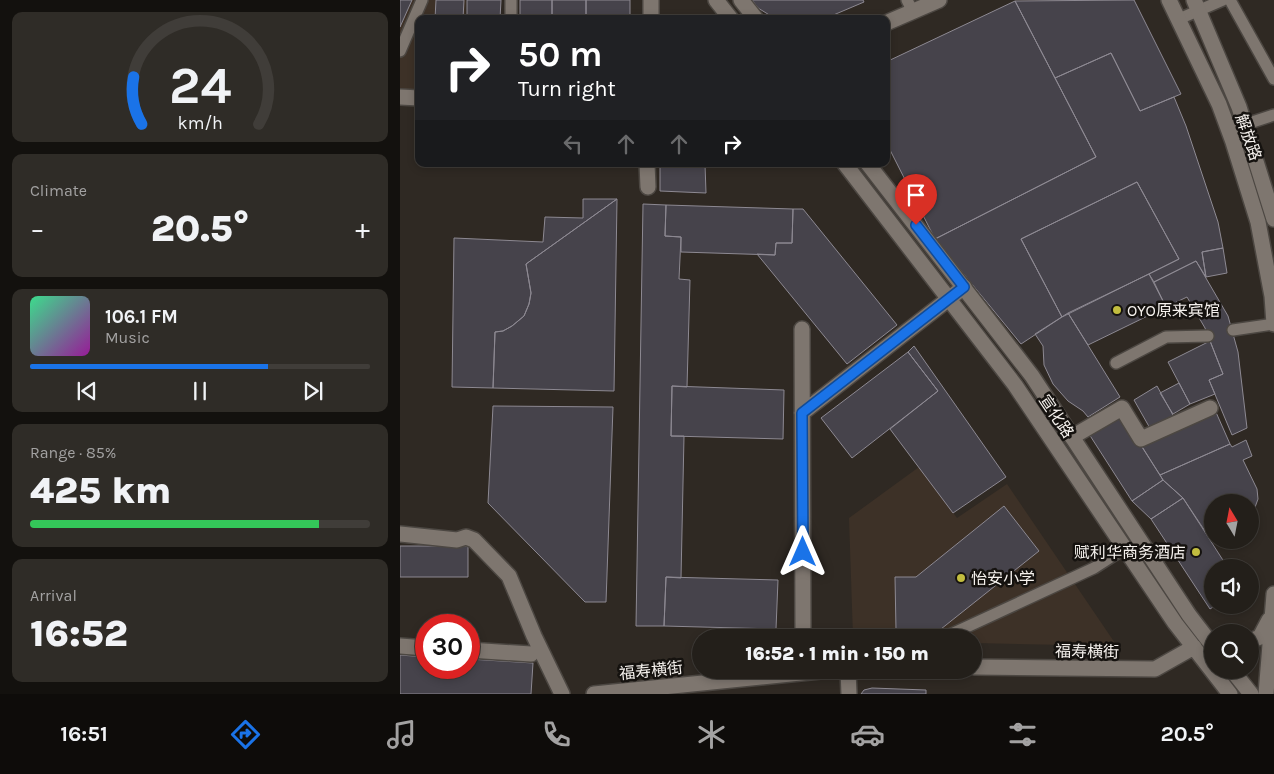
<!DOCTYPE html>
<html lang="en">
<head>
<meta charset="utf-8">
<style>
	:root { --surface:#231f1a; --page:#2f2c27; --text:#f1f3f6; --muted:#a3a2a2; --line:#403d39; --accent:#1a73e8 }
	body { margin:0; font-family:Karla,"Noto Sans SC",sans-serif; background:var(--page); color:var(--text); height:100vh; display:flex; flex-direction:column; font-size:19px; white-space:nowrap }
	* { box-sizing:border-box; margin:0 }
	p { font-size:16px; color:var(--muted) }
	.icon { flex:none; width:28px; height:28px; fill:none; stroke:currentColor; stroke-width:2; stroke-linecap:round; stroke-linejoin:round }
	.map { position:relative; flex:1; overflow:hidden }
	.details { display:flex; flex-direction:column; gap:12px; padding:12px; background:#13110e; width:400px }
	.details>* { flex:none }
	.guide { position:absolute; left:15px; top:15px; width:475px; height:152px; border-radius:10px; box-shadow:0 2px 8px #0003,0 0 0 1px var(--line); background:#202124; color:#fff; overflow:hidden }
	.needle { width:32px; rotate:350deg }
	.tools { position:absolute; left:804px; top:494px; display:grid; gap:10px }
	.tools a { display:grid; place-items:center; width:55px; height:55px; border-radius:50%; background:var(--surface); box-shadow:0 2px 8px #0003,0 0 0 1px var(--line); font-size:25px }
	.speed { position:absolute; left:15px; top:614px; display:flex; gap:10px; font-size:25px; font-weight:700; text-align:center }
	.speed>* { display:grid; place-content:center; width:65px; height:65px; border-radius:50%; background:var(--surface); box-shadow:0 2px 8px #0003,0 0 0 1px var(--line); line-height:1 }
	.speed .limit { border:8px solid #d22; background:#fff; color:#111 }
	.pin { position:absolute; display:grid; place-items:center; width:42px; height:42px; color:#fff; margin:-51px -21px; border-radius:50% 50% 50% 0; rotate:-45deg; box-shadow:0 0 5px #0007 }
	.pin .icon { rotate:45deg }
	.me { position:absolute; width:55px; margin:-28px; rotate:0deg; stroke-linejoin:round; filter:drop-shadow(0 0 4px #0008) }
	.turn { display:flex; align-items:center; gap:18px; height:105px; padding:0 20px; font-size:22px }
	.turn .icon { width:65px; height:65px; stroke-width:2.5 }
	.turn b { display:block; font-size:35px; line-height:42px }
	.lanes { display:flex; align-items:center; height:48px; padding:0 20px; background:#0003; justify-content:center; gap:25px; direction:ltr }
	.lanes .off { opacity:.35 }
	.big { font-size:38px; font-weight:800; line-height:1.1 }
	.details .tile { flex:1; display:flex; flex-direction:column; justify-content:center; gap:8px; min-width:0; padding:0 18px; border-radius:10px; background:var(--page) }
	.details .dial { align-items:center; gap:0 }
	.dial svg { height:130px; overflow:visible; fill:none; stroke:var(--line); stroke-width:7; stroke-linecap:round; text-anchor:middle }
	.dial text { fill:var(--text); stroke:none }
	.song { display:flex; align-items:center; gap:15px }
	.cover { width:60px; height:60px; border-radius:8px; background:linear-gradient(135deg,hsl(150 70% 55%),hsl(300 70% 35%)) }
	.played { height:5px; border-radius:2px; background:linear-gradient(90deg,var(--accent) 70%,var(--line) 70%) }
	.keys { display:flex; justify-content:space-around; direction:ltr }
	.heat { display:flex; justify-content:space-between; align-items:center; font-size:28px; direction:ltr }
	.charge { height:8px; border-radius:4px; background:linear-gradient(90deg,#34c759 85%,var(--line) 0) }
	.trip { position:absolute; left:292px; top:629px; width:290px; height:50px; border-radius:25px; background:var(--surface); box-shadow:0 2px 8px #0003,0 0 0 1px var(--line); font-weight:800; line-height:50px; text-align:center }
	.tabs { display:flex; height:80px; justify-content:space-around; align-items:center; background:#0e0c0a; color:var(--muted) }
	.tabs .icon { width:35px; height:35px }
	.tabs .active { color:var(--accent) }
	.tabs b { font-size:22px; color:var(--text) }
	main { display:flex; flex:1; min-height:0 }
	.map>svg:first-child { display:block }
	.built { fill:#3d3127 }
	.building { fill:#46434b; stroke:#8d8992 }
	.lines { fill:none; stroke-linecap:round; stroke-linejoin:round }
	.lane-casing { stroke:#4c4742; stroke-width:14 }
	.street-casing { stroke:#4c4742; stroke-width:18 }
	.secondary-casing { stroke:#4c4742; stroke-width:18 }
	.lane { stroke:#7e766f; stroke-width:11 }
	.street { stroke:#7e766f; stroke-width:15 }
	.secondary { stroke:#7e766f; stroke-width:15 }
	.route-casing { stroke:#114b97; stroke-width:12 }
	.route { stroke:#1a73e8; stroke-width:9 }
	.poi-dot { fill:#c2bd3f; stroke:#15120f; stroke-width:2 }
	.labels { text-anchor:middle; stroke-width:5; stroke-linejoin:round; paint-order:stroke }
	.street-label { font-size:16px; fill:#f5f1ed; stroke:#15120f }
	.poi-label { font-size:16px; fill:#f5f1ed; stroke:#15120f; text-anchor:start }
</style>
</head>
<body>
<main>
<section class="details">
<div class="tile dial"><svg viewBox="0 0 100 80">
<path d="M14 69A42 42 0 1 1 86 69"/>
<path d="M14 69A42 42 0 0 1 9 40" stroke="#1a73e8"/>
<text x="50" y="56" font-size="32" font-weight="700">24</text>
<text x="50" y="72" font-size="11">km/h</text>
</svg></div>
<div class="tile"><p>Climate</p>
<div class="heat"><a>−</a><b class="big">20.5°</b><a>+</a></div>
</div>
<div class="tile">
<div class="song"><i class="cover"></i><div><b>106.1 FM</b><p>Music</p></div></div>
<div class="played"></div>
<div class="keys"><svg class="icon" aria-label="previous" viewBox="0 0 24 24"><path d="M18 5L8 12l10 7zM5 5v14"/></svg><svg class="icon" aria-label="pause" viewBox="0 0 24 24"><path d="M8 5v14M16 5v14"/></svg><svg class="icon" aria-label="next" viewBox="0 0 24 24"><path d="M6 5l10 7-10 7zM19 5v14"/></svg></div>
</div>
<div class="tile"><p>Range · 85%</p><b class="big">425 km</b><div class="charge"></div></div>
<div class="tile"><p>Arrival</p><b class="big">16:52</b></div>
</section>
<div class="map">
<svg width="874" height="694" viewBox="0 0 874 694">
	<rect width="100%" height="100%" fill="#2f2923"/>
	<path class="built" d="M0 0H66L65 19H19V95L0 94Z
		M519 467 557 518 607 484 717 646 574 643V638L453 637 449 518Z"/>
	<path class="building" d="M0 0H12L0 27Z
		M36 0H64L63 19H35Z
		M67 0H101L100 19H67Z
		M120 0H152V19H120Z
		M152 0H186V19H152Z
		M186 0H230V19H186Z
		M352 0H463L464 2 424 19H387L371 16 358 8Z
		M734 0 781 94 740 111 711 53 655 78 615 1Z
		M615 1 696 157 535 239 486 142V62Z
		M711 53 740 111 774 97 786 126 818 222 823 248 802 252 806 277 796 261 754 282 749 274 779 259 737 182 621 239 662 317 621 344 535 239 696 157 655 78Z
		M260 164H305L306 193 260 191Z
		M737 182 779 259 662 317 621 239Z
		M183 199H217L126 264 131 293 129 304 124 316 112 326 103 331 95 332 93 388 52 387 54 238 143 242 145 217 183 218Z
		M217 199 214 391 93 388 95 332 103 331 112 326 124 316 129 304 131 293 126 264Z
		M243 204 266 205 265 236 281 237 279 279 290 280 287 387 272 386 271 436H284L281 578 266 577 264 626H236Z
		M266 205 393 209 392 243H376L375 255 281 252V237L265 236Z
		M393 209H403L497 325 447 364 357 254 375 255 376 243H392Z
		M823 248 827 273 806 277 802 252Z
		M796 261 828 316 838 352 847 428 832 435 809 380 823 374 805 328 787 297 766 307 754 282Z
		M749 274 766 307 688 345 668 313Z
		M668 313 720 397 688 417 683 411 668 401 653 384 644 365 643 346 635 334Z
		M810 341 823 374 809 380 815 394 790 404 768 362Z
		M514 346 606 477 553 513 490 429 538 391 508 352Z
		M508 352 538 391 452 458 421 418Z
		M779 383 790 404 773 414 760 393Z
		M272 386 384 390 383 439 271 436Z
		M757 386 774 417 751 430 734 400Z
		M93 406 213 407 206 602H185L88 503Z
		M815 410 830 444 760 475 741 445Z
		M721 414 763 480 732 501 689 434Z
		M846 440 852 456 843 460 857 489 858 499 854 510 850 516V502H812V536L809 537 783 498 763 480 760 475 830 444 832 447Z
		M763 480 783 498 751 519 732 501Z
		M783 498 828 568H812V605H816L810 609 751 519Z
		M604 506 639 551 541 629 496 630 495 577H516Z
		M0 546H68V577H0Z
		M266 577 378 580 376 629 264 626Z
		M0 655 26 657V668H69V659L133 663 131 694H0Z
		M472 688 526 690V694H461L464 690Z"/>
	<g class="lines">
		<g class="lane-casing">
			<path id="lane" d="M507 0 513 12
				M830 0 874 79
				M111 19V0
				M779 19 823 0
				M0 51 22 0
				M828 130 874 115
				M833 330 874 324
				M716 363 766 337 808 336
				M486 636 545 637 694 568 725 548"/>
		</g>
		<g class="street-casing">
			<path id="street" d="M251 19V0
				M0 97 19 98
				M247 164 248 187
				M402 329 403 631
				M402 413 564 287
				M672 437 722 408 741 439 810 408
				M0 534 57 540 66 537 74 540 109 576 134 636 162 694
				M0 646 26 648
				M69 650 131 654"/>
		</g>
		<g class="secondary-casing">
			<path id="secondary" d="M316 0 331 19
				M341 0 356 19
				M769 0 819 104 833 142 858 222 872 296 874 324
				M794 0 839 107 874 219
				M486 23 539 0
				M445 164 615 385 775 623 830 694
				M468 164 632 376 789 615 812 645
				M850 641 860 637 869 620
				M574 667 755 669 794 647
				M448 670 449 694
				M832 670 851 694
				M194 694 430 670
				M866 694 874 594"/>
		</g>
		<use href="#lane" class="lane"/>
		<use href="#street" class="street"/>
		<use href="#secondary" class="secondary"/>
	</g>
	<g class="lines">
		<g class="route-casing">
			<path id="route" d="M403 552 402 413 564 287 516 225"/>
		</g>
		<use href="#route" class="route"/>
	</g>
	<g class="poi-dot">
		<circle cx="717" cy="310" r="5"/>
		<circle cx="796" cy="552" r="5"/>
		<circle cx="561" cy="578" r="5"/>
	</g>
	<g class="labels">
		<g class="street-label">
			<text transform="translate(849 137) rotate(71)" y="6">解放路</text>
			<text transform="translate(657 416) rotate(56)" y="6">宣化路</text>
			<text transform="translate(687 651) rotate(1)" y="6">福寿横街</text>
			<text transform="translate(251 670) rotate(-6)" y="6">福寿横街</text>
		</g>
		<g class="poi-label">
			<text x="727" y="316">OYO原来宾馆</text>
			<text x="786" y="558" text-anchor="end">赋利华商务酒店</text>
			<text x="571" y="584">怡安小学</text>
		</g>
	</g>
</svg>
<div class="tools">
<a><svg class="needle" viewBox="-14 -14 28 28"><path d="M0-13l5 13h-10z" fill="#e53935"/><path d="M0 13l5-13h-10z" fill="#a3a2a2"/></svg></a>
<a><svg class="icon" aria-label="sound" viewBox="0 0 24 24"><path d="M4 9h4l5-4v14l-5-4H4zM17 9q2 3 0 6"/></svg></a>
<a><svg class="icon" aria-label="search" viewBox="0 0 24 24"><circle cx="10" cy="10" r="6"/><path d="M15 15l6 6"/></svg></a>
</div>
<div class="speed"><div class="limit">30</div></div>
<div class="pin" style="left:516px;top:225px;background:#d93025"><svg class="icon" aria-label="arrive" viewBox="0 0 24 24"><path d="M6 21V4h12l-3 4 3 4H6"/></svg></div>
<svg class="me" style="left:403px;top:552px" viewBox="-20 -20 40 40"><path d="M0-17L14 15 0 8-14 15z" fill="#1a73e8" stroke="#fff" stroke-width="4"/></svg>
<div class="trip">16:52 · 1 min · 150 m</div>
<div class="guide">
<div class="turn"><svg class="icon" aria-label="right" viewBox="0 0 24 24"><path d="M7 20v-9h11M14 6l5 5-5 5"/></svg><div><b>50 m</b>Turn right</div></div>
<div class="lanes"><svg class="icon off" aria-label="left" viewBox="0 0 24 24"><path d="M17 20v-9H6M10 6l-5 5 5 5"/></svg><svg class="icon off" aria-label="ahead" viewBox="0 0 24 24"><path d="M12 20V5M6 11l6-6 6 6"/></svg><svg class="icon off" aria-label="ahead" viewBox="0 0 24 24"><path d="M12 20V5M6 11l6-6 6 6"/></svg><svg class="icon" aria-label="right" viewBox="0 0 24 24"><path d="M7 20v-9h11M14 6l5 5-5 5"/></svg></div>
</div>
</div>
</main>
<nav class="tabs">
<b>16:51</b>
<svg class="icon active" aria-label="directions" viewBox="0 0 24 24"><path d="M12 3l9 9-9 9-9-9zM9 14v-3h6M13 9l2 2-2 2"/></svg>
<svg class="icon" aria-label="music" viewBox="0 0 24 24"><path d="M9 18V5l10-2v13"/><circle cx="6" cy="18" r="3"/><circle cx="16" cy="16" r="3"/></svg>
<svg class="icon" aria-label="phone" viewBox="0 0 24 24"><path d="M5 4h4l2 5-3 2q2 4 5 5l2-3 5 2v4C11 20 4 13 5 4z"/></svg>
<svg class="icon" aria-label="climate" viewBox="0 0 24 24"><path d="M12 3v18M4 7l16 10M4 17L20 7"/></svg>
<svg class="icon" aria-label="car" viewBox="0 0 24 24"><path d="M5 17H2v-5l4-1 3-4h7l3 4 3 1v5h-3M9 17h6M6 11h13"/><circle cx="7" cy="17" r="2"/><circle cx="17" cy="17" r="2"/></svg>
<svg class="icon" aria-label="filters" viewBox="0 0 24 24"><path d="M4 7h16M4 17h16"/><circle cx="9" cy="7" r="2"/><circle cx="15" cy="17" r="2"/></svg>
<b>20.5°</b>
</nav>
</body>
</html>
